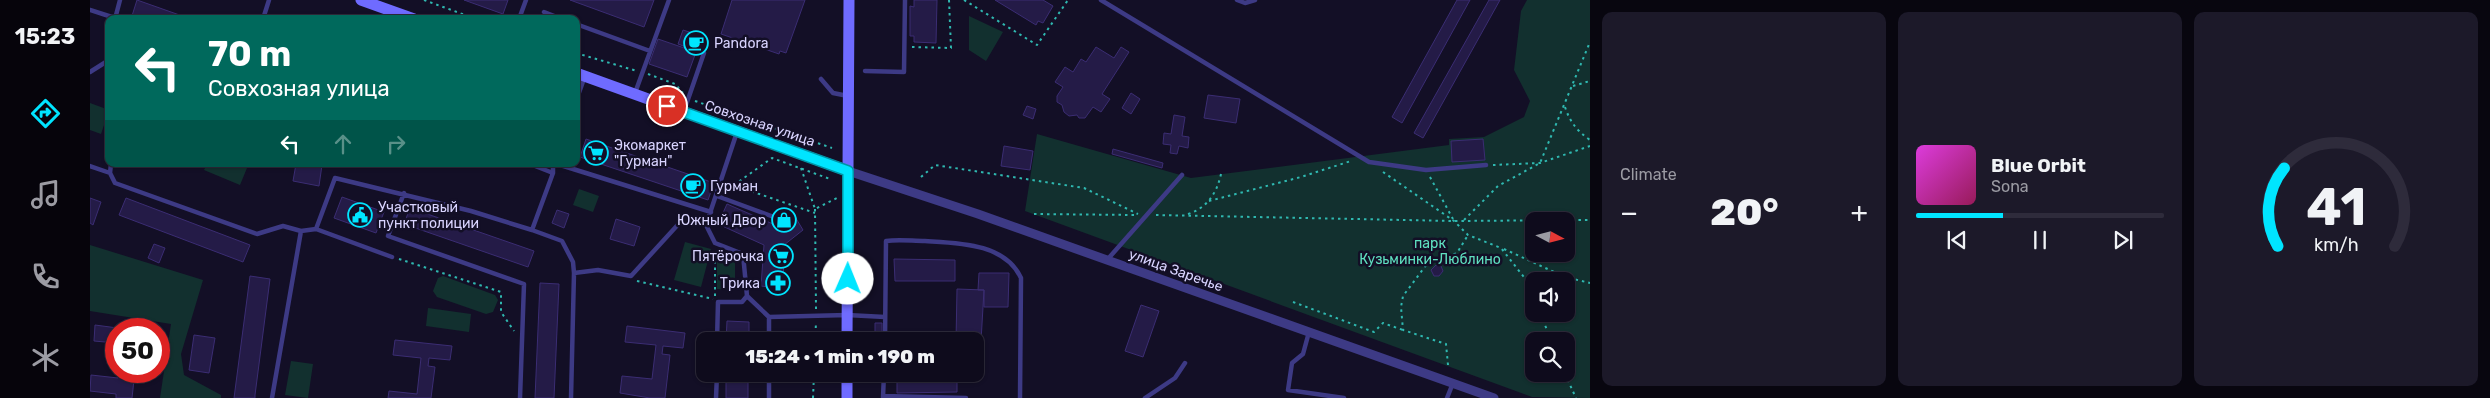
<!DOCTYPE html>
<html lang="en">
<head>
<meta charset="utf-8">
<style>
	:root { --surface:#0e0b1c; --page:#1c1929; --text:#f1f3f6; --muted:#9b9ba3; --line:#2e2b3b; --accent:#00e5ff }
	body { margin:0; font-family:Rubik,sans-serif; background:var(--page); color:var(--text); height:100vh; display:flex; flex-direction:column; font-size:19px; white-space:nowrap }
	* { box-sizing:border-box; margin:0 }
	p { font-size:16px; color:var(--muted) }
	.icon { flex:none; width:28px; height:28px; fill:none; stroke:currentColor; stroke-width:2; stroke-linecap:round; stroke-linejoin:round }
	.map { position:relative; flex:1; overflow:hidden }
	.drawer { display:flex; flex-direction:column; gap:12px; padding:12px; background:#08060f; width:900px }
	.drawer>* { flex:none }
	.banner { position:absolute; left:15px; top:15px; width:475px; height:152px; border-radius:10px; box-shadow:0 1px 4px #0004,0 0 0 1px var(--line); background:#00695c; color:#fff; overflow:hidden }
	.needle { width:32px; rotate:97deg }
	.tools { position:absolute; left:1435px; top:212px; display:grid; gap:10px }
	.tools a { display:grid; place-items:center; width:50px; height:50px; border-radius:10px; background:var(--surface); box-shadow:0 1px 4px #0004,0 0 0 1px var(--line); font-size:25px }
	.speed { position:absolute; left:15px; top:318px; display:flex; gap:10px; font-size:25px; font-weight:700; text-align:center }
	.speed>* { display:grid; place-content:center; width:65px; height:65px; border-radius:50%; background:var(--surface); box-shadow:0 1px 4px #0004,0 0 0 1px var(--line); line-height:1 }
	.speed .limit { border:8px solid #d22; background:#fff; color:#111 }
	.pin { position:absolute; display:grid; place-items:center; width:42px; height:42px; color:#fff; margin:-21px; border:2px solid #fff; border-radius:50%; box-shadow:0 1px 5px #0007 }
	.me { position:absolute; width:55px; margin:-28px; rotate:1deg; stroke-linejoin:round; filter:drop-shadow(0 0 4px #0008) }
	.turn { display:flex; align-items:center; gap:18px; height:105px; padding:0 20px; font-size:22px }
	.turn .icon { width:65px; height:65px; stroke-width:2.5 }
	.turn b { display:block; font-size:35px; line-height:42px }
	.lanes { display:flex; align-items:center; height:48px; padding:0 20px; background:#0003; justify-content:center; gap:25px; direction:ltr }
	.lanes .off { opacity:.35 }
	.big { font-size:38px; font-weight:800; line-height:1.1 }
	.drawer .card { flex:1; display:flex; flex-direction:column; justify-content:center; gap:8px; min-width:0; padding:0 18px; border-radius:10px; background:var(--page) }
	.drawer .dial { align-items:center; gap:0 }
	.dial svg { height:130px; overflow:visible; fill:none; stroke:var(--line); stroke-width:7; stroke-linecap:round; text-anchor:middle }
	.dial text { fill:var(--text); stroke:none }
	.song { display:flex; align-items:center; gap:15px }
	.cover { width:60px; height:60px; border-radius:8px; background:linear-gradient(135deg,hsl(300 70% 55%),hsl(330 70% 35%)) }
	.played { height:5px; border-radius:2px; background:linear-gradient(90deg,var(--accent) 35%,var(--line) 35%) }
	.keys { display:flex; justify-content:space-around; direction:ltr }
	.heat { display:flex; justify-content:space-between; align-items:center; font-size:28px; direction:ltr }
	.drawer .tiles { flex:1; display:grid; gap:12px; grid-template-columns:repeat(3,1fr) }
	.trip { position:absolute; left:606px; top:332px; width:288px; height:50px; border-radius:10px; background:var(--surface); box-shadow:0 1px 4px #0004,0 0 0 1px var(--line); font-weight:800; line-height:50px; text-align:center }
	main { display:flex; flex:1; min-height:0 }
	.dock { display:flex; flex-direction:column; width:90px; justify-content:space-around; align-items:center; background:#06040b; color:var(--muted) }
	.dock .icon { width:35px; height:35px }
	.dock .current { color:var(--accent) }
	.dock b { font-size:22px; color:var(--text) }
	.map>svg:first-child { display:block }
	.green { fill:#12302f; fill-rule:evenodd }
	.building { fill:#241b47; stroke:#3b2d73 }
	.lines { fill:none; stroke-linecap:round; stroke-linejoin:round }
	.path { stroke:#2fb8b0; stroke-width:2; stroke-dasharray:2.5 4; stroke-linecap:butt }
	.lane { stroke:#3d3a85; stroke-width:4.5 }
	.street { stroke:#3d3a85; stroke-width:9 }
	.secondary { stroke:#6f6bff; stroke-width:11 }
	.route-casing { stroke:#0095a6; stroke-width:12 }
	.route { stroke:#00e5ff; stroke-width:9 }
	.labels { text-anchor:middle; stroke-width:5; stroke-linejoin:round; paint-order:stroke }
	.poi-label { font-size:14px; fill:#d9d4ff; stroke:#130f26; text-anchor:start }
	.street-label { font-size:14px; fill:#d9d4ff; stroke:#130f26 }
	.park-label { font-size:14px; fill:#5fe0c0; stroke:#130f26 }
</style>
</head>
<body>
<main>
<nav class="dock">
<b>15:23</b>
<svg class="icon current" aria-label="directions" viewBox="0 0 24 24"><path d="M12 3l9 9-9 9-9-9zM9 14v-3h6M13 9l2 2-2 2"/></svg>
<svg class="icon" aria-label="music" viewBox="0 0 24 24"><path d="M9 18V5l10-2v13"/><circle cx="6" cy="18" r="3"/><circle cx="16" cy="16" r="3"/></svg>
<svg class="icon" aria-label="phone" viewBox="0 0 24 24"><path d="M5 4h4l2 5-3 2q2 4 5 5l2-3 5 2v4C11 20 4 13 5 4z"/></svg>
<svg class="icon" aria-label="climate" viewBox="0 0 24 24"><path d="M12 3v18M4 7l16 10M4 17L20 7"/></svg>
</nav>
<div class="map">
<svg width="1500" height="398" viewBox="0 0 1500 398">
	<rect width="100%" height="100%" fill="#130f26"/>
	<path class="green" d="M1437 0H1500V398L1442 397 935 211 947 134 1101 178 1359 145V139L1394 137 1434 117 1440 101 1424 70 1431 11ZM1444 221H1476V254H1444ZM1444 281H1476V314H1444ZM1444 341H1476V374H1444Z
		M879 16 913 32 896 61 879 50Z
		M0 103 19 110 11 134 0 130Z
		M117 164H146L157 168 150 185 114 170Z
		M489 189 509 196 503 212 483 205Z
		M595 242 621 249 611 287 584 280Z
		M0 245 113 280 91 354 94 375 131 395V398H70L81 324 0 311Z
		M627 254H645V290L627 289Z
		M353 276 405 295 408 300 403 312 396 314 347 297 343 291 348 278Z
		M338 308 381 314 379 332 336 326Z
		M201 361 223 364 218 398 195 395Z"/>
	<path class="building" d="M47 0 98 18V19H41Z
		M374 0H418L413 14Z
		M480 0H564L554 27Z
		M642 0H715L696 53 690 51 689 54 631 34Z
		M824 0H847L846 43 824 42V36H820V6L824 7Z
		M905 0H953L963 6 953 23 948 21 946 25Z
		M1367 0H1380L1312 123 1302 117Z
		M1399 0H1410L1333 138 1324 133Z
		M593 30 612 36 607 51 588 44Z
		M568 39 606 52 597 77 559 64Z
		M1006 47 1024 58 1031 47 1039 52 1012 94 1020 99 1011 112 1003 107 995 118H989L987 115 979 116 974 112 972 105 967 102V96L973 87 965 82 975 67 983 72 991 59 996 62Z
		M1041 93 1050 99 1041 114 1032 108Z
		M1118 95 1150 99 1146 123 1114 118Z
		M937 106 946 109 943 119 933 115Z
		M1084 115 1095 117 1092 136 1099 137 1098 148 1089 146 1087 154 1080 153 1081 145 1073 144 1074 133 1081 134Z
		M496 139 624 183 618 200 490 157Z
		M1393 139 1395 160 1362 162 1361 141Z
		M914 146 943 151 940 170 911 166Z
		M1023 149 1073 163 1072 168 1022 154Z
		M206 164 232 165 229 186 203 181Z
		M252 197 294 212 286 233 244 218Z
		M0 198 11 202 3 225 0 223Z
		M36 198 160 245 153 262 29 215Z
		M637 204 683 224 701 210 713 230 694 245 693 289 671 286 674 245 628 224Z
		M320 208 444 251 438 267 314 224Z
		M467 210 479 214 474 228 462 223Z
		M526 219 550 227 544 246 520 239Z
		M64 244 75 248 69 263 58 258Z
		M804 259 865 260V281H805Z
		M1346 265 1351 266 1353 271 1349 276H1344L1341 270Z
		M889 273H919L918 307H894V290H888Z
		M160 276 180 279 165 395V398H144Z
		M450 283 469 284 464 398H445Z
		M867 289 894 290 891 341H894V359H885V341H866Z
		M1051 305 1069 311 1053 357 1035 351Z
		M637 321 659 322V341H636Z
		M785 323H792V336H785Z
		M5 325 35 329H26V343L4 341Z
		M537 326 595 333 593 348 573 346 572 354 580 355 575 398H560L530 393 532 376 562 379 566 345 535 342Z
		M104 335 125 338 119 373 99 370Z
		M305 340 362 346 360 360 339 358 338 366 345 367 341 398H298L299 391 327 394 331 358 303 355Z
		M29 371H45L42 398H26V394L0 391 1 375 28 378Z
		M636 374H658V398H636Z
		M807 374H867V392L807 393Z"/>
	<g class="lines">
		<path class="path" d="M334 0 386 19
			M874 0 947 45 978 0
			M822 47 861 48 859 0
			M486 53 547 71
			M558 74 585 84 593 93
			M1483 86 1500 81
			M605 101 742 148
			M1475 107C1480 122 1487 131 1500 140
			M1403 165 1450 163 1500 146
			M711 168 725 209 747 198
			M1293 172 1364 221 1378 235 1411 248 1437 281 1444 298
			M831 177 845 165 994 188 1048 214
			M1340 177 1363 219
			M637 183 725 213
			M644 185 682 158 740 179
			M1119 201 1211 177 1261 161
			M725 209 726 309
			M944 214 1046 215
			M1098 214C1117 208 1127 193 1131 174
			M1066 215 1364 221 1500 220
			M1374 220 1408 186 1450 163 1500 42
			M1414 249 1475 277 1500 283
			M309 259 411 292V312L424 331
			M547 281 623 299
			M625 296V251
			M1203 302 1284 332 1293 323 1313 330
			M1450 314 1462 341
			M725 341 726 323
			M1358 365 1356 344 1313 330 1311 307 1313 296 1337 264 1367 253 1378 235
			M1475 374 1486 398
			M723 398 724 374"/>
		<path class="lane" d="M1011 0 1279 162 1336 170 1396 165
			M1147 0 1155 3 1165 0
			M0 10 25 18
			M454 12 472 19
			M25 19 30 0
			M173 19 179 0
			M429 19 436 0
			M486 24 560 51
			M775 71 814 72 815 0
			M0 72 19 60
			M731 79 743 93 758 96
			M545 93 579 0
			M486 101 495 76
			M594 111 614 53
			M467 164 621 212
			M0 166 20 173 25 183 167 234 193 226 211 231
			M20 173 21 164
			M463 173V164
			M314 193 298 236 434 284 430 398
			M627 196 684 217
			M616 225 625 243 653 254 657 296 679 317 757 315 795 317
			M442 230 472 241 483 262 484 273 481 398
			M302 257 226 229 245 178 381 211 442 230 463 173 440 164
			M1017 260 1092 175
			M484 273 508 270 541 276 594 218 616 225 647 132
			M679 317V341
			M1219 332 1213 354 1202 363 1198 390 1254 398
			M627 341 628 302H652L657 296
			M795 341 796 241C809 239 822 241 835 241 868 243 915 243 931 278L930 398
			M679 374V398
			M793 396 876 398
			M793 397 794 374
			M182 398 211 231 226 229
			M626 398 627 374
			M1055 398 1085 378 1095 363
			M1357 398 1363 383"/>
		<path class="street" d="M758 171 888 214 1404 398"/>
		<path class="secondary" d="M271 0 324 19
			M486 73 758 171
			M757 341 759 0
			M757 398V374"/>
	</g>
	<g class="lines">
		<g class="route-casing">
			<path id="route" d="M577 106 758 171V279"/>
		</g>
		<use href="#route" class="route"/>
	</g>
	<defs>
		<g id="cafe-ring" transform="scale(1.25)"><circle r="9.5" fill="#130f26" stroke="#00e5ff" stroke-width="1.5"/><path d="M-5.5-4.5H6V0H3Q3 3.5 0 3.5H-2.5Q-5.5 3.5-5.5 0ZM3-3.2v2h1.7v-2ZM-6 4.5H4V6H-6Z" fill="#00e5ff"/></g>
		<g id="supermarket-ring" transform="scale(1.25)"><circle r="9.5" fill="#130f26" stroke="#00e5ff" stroke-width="1.5"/><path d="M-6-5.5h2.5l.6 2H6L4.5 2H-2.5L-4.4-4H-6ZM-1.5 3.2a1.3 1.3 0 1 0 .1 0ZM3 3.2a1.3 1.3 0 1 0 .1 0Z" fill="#00e5ff"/></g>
		<g id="civic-ring" transform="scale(1.25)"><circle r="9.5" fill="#130f26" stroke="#00e5ff" stroke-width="1.5"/><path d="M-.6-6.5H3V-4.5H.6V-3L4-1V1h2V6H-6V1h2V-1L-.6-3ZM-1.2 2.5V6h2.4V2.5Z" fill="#00e5ff"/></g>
		<g id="shop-ring" transform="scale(1.25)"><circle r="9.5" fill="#130f26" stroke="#00e5ff" stroke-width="1.5"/><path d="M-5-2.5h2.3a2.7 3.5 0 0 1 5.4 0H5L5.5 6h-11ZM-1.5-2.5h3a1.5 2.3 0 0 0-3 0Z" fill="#00e5ff"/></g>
		<g id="pharmacy-ring" transform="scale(1.25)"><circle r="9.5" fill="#130f26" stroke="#00e5ff" stroke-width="1.5"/><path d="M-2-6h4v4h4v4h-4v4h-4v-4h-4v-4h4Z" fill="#00e5ff"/></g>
	</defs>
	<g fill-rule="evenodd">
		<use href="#cafe-ring" x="606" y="43"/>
		<use href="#supermarket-ring" x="506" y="153"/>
		<use href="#cafe-ring" x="603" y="186"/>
		<use href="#civic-ring" x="270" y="215"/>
		<use href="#shop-ring" x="694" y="220"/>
		<use href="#supermarket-ring" x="691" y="256"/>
		<use href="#pharmacy-ring" x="688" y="283"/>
	</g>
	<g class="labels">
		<g class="poi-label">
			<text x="624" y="48">Pandora</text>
			<text x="524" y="150">Экомаркет<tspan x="524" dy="16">"Гурман"</tspan></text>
			<text x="620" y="191">Гурман</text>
			<text x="288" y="212">Участковый<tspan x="288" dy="16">пункт полиции</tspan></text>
			<text x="676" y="225" text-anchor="end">Южный Двор</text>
			<text x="674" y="261" text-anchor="end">Пятёрочка</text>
			<text x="670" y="288" text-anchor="end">Трика</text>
		</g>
		<g class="street-label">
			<text transform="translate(670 123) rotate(19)" y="5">Совхозная улица</text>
			<text transform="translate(1086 270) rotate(20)" y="5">улица Заречье</text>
		</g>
		<g class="park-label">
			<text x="1340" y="248">парк<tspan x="1340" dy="16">Кузьминки-Люблино</tspan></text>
		</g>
	</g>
</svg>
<div class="tools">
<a><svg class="needle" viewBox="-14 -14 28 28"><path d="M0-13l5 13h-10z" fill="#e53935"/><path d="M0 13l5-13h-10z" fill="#9b9ba3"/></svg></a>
<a><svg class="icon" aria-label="sound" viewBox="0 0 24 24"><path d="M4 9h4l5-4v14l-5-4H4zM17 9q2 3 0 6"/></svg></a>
<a><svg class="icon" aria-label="search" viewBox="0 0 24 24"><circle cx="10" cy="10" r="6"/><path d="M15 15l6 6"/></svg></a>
</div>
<div class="speed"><div class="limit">50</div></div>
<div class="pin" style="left:577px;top:106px;background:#d93025"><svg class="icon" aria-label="arrive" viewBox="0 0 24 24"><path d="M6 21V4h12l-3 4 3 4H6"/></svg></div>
<svg class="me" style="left:758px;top:279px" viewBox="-20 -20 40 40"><circle r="19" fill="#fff"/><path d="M0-13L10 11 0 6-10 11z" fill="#00e5ff"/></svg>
<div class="trip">15:24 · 1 min · 190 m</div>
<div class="banner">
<div class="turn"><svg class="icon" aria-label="left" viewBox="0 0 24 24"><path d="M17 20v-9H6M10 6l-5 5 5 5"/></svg><div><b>70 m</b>Совхозная улица</div></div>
<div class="lanes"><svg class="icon" aria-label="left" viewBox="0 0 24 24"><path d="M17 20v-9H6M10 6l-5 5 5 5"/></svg><svg class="icon off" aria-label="ahead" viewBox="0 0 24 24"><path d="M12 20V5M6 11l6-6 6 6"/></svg><svg class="icon off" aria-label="right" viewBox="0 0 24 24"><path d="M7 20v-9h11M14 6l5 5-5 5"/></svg></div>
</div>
</div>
<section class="drawer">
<div class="tiles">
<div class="card"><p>Climate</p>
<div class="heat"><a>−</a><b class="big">20°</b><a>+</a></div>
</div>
<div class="card">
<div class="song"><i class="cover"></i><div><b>Blue Orbit</b><p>Sona</p></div></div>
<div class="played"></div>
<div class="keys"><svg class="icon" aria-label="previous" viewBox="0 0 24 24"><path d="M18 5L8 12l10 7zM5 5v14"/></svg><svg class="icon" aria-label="pause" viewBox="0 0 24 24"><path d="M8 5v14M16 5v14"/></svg><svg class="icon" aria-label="next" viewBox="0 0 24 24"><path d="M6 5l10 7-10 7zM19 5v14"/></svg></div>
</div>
<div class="card dial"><svg viewBox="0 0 100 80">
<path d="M14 69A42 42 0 1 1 86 69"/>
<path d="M14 69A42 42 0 0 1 18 21" stroke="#00e5ff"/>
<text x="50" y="56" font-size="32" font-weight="700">41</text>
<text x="50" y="72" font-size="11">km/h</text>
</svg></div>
</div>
</section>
</main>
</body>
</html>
